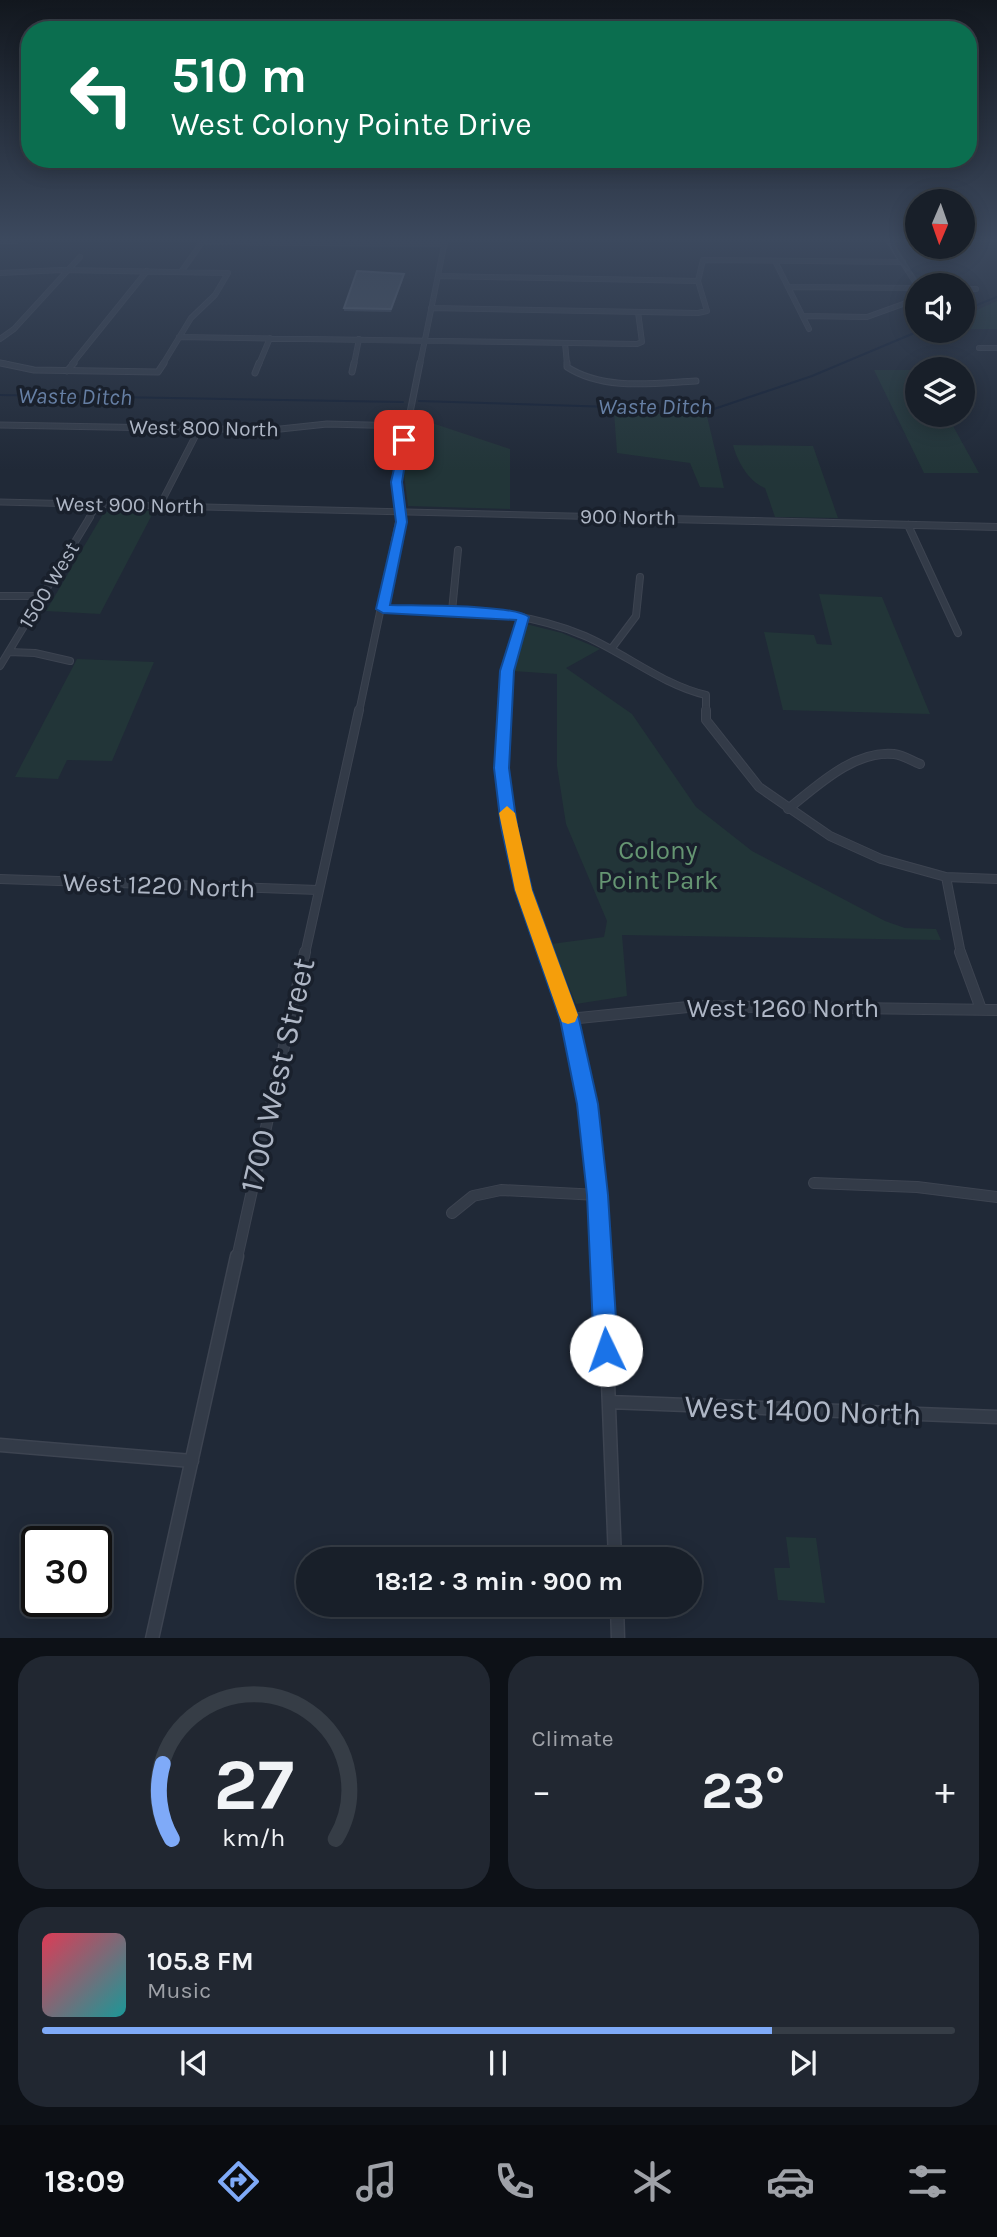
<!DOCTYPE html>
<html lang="en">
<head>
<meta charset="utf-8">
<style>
	:root { --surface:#181f29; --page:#212731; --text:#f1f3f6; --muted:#9fa2a8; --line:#363d46; --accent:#7faaf8 }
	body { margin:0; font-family:Karla,sans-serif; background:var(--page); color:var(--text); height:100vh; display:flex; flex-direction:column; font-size:26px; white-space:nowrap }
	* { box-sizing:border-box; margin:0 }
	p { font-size:23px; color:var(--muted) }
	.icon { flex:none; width:38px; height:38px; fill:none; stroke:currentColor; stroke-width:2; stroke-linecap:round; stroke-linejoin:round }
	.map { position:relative; height:1638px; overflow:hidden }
	.drawer { display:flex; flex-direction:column; gap:18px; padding:18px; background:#0d1117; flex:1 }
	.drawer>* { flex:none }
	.guide { position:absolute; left:21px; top:21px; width:956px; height:147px; border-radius:28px; box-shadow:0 4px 18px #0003,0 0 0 2px var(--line); background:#0b6e4f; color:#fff; overflow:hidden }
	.needle { width:46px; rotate:182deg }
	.fabs { position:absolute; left:905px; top:189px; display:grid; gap:14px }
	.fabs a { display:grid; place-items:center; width:70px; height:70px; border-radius:50%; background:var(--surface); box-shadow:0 4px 18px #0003,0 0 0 2px var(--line); font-size:35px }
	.speed { position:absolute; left:21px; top:1526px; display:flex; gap:14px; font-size:35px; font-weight:700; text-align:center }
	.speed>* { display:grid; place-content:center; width:91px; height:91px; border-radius:50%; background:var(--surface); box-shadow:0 4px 18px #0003,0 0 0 2px var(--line); line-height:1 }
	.speed .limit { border:4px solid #111; border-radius:10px; background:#fff; color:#111 }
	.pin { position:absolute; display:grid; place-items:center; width:60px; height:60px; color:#fff; margin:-30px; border-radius:14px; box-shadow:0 4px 10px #0006 }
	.me { position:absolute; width:77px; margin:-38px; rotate:357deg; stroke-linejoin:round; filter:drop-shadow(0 0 5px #0008) }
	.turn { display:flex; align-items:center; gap:24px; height:147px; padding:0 35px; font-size:32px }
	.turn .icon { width:91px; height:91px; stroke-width:2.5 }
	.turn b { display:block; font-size:49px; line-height:60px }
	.big { font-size:52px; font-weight:700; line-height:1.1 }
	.drawer .widget { flex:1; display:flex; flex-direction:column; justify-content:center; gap:10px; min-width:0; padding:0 24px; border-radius:28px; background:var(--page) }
	.drawer .dial { align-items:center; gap:0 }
	.dial svg { height:182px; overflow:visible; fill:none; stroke:var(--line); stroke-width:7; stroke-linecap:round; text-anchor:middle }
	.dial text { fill:var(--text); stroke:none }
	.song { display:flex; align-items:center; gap:21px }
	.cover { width:84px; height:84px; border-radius:10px; background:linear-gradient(135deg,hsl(350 70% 55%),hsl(180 70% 35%)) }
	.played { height:7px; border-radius:4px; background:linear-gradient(90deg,var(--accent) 80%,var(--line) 80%) }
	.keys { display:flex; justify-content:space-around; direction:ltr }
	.heat { display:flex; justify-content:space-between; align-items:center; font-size:38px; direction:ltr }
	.drawer .tiles { flex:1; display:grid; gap:18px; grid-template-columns:1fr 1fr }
	.widget:last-child { grid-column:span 2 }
	.trip { position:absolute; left:296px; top:1547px; width:406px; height:70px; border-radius:35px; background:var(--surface); box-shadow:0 4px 18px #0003,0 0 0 2px var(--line); font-weight:700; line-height:70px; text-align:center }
	.menu { display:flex; height:112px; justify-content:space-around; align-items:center; background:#0a0c10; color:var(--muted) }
	.menu .icon { width:49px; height:49px }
	.menu .active { color:var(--accent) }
	.menu b { font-size:32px; color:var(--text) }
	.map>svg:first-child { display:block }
	.green { fill:#223538 }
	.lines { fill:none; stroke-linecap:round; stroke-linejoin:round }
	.stream { stroke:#142034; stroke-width:2 }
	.street-far5-casing { stroke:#3d4451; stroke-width:6 }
	.street-far4-casing { stroke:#3d4451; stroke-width:7 }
	.street-far3-casing { stroke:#3d4451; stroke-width:8 }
	.street-far2-casing { stroke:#3d4451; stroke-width:10 }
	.street-far1-casing { stroke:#3d4451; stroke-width:12 }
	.street-casing { stroke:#3d4451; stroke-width:15 }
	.street-far5 { stroke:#333b48; stroke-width:4.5 }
	.street-far4 { stroke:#333b48; stroke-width:5 }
	.street-far3 { stroke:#333b48; stroke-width:6 }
	.street-far2 { stroke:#333b48; stroke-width:8 }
	.street-far1 { stroke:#333b48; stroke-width:10 }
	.street { stroke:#333b48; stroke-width:12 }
	.wall { fill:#3b4556 }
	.shaded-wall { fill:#2b3545 }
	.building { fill:#475262; stroke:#576172; stroke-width:2 }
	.route { fill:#1a73e8; stroke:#114b97; stroke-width:2 }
	.slow { fill:#f59e0b }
	.labels { text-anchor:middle; stroke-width:7; stroke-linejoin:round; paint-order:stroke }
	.far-street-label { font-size:21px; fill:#aeb6c5; stroke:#19202c }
	.far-water-label { font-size:23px; font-style:italic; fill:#667fa4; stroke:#19202c }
	.park-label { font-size:26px; fill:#659572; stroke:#19202c }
	.street-label { font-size:26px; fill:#aeb6c5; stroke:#19202c }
	.near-street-label { font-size:32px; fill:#aeb6c5; stroke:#19202c }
</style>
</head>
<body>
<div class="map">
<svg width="997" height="1639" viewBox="0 0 997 1639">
	<rect width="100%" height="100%" fill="#202937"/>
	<path class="green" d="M997 301V329H963V316Z
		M874 370H917V415H947L979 473H924Z
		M614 412 707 416 724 488 700 487 690 463 617 453Z
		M417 418 510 449V509L408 506 404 474Z
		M733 445 813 446 838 518 775 517 765 488C749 482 737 461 733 445Z
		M110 510 154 511 100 614 46 611 103 514Z
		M819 594 882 597 930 714 783 710 764 632 814 635 817 644 832 645Z
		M526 624 562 633 600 649 566 668 632 714 696 807 752 851 885 921 905 928 936 929 941 940 622 935 627 996 576 1004 551 944 604 937 607 921 566 824 557 766V674L513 671Z
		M77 659 154 662 112 761 67 760 58 779 15 777Z
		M786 1537 816 1538 825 1603 778 1600 774 1568H790Z"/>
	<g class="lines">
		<path class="stream" d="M962 311 997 297
			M0 395 403 402
			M419 401 711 410 812 376 919 331"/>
		<g class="street-far5-casing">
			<path id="street-far5" d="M1 241H16
				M889 241 917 285
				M202 242 445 244
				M775 261 809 329
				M181 272 203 241
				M0 273 61 270 228 273 215 295 191 318 163 364
				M438 276 698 281
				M788 287 917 288
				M962 289H976
				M431 308 698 313 707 311 698 281 703 260 903 262
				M803 316 867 317 917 299
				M179 337 637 344 642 342 638 312
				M0 339 14 329 80 257
				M565 343 567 364
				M979 348H997
				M0 363 7 364
				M72 364 147 271
				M259 364 270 338
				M354 364 359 339
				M420 364 445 241"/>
		</g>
		<g class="street-far4-casing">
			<path id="street-far4" d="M0 363 34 370 158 372 164 363
				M567 363V367C604 391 654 383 696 381
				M67 371 74 363
				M352 372 354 363
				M255 373 259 363
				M0 425 271 430 327 424 407 426
				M0 502 652 518
				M160 505 199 429
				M89 518 98 504
				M401 518 396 482 420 363"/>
		</g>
		<g class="street-far3-casing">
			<path id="street-far3" d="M583 517 997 527
				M908 525 958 633
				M0 596H43
				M383 609C452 610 520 608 585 636 626 654 663 685 706 695V712
				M452 611 458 550
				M612 648 636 616 640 577
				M9 652 35 653 70 661
				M0 666 90 517
				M359 712 400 517
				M503 712 513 650 523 617"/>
		</g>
		<g class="street-far2-casing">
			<path id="street-far2" d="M503 710C494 795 518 875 546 954
				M706 710V720L759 787 830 836 881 859 946 877 997 879
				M788 809C817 786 854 750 894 754 903 755 912 761 920 764
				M946 877 961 954
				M0 879 318 890
				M305 954 359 710"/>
		</g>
		<g class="street-far1-casing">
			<path id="street-far1" d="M545 952 583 1078 595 1161 603 1258
				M960 952 981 1009
				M569 1019 698 1006 997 1010
				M814 1183 917 1187 997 1197
				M452 1213 473 1196 501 1190 598 1195
				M237 1258 305 952"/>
		</g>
		<g class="street-casing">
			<path id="street" d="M603 1256 615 1559
				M609 1402 997 1417
				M0 1445 192 1461
				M617 1605 618 1639
				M152 1639 237 1256"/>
		</g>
		<use href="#street-far5" class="street-far5"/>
		<use href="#street-far4" class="street-far4"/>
		<use href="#street-far3" class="street-far3"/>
		<use href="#street-far2" class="street-far2"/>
		<use href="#street-far1" class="street-far1"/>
		<use href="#street" class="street"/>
	</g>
	<path class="wall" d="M404 276 391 312 344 311V308Z"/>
	<path class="shaded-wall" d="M404 274V276L391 312V309Z"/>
	<path class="building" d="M357 271 404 274 391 309 344 308Z"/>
	<linearGradient id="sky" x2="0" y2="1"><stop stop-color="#12171e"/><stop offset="0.51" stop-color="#3c495e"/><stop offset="1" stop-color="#3c495e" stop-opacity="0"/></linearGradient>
	<rect width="997" height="470" fill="url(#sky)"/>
	<path class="route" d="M401 438 409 440 402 482 407 522 390 605C415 606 514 604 529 617L514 671 509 768 517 826 532 890 579 1019 598 1104 608 1195 618 1350 615 1359 606 1362 598 1359 594 1350 587 1195 577 1104 560 1019 515 890 501 826 494 768 500 671 516 620 383 613 376 609 396 522 391 482Z"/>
	<path class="slow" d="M507 806 515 813 532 890 578 1015 575 1022 568 1024 562 1022 559 1015 515 890 499 813Z"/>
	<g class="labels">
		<g class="far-street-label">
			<text transform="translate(204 428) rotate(1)" y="7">West 800 North</text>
			<text transform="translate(130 505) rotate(1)" y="7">West 900 North</text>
			<text transform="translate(628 517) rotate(1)" y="7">900 North</text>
			<text transform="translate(49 585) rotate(-59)" y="7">1500 West</text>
		</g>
		<g class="far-water-label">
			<text transform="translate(75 396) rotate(1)" y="8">Waste Ditch</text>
			<text x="655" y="414">Waste Ditch</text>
		</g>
		<g class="park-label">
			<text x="658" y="859">Colony<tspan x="658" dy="30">Point Park</tspan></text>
		</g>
		<g class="street-label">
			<text transform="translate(159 885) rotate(2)" y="9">West 1220 North</text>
			<text x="783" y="1017">West 1260 North</text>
		</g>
		<g class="near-street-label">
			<text transform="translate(277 1075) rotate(-77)" y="11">1700 West Street</text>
			<text transform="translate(803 1410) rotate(2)" y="11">West 1400 North</text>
		</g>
	</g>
</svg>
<div class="fabs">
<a><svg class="needle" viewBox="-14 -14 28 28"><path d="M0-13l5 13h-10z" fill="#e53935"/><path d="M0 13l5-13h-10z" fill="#9fa2a8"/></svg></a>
<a><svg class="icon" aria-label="sound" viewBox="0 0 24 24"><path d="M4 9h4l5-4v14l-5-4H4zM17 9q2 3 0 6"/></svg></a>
<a><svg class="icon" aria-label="layers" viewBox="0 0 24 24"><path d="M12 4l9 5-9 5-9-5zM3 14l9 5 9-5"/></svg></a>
</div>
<div class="speed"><div class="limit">30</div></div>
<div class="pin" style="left:404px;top:440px;background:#d93025"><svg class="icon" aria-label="arrive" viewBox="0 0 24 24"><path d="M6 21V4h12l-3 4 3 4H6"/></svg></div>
<svg class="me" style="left:606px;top:1350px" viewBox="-20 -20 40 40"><circle r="19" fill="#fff"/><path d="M0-13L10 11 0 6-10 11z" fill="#1a73e8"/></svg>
<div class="trip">18:12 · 3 min · 900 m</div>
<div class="guide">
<div class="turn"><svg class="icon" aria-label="left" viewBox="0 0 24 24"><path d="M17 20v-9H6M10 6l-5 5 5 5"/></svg><div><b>510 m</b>West Colony Pointe Drive</div></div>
</div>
</div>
<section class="drawer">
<div class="tiles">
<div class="widget dial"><svg viewBox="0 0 100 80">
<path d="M14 69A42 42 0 1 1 86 69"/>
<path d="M14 69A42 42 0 0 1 10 36" stroke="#7faaf8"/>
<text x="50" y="56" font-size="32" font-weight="700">27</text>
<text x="50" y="72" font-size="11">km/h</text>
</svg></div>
<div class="widget"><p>Climate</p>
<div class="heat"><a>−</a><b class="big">23°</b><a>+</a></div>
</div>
<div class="widget">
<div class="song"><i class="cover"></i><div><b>105.8 FM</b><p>Music</p></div></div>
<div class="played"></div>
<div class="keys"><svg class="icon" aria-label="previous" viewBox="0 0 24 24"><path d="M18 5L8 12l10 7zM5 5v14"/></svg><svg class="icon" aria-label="pause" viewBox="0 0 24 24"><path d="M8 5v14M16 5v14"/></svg><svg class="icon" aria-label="next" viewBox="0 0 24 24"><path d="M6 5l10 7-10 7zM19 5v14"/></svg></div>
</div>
</div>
</section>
<nav class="menu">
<b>18:09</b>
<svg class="icon active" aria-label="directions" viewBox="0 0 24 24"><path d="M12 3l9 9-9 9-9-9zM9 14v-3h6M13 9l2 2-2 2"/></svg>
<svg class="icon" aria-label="music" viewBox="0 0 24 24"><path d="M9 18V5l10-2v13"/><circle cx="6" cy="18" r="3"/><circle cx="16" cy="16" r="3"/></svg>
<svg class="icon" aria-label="phone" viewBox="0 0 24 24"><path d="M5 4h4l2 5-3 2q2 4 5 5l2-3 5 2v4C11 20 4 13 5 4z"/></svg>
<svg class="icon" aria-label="climate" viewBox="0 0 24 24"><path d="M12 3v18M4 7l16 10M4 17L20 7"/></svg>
<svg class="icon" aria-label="car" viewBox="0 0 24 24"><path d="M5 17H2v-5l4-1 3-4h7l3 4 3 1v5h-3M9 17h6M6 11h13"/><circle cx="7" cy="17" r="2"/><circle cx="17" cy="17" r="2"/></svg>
<svg class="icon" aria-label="filters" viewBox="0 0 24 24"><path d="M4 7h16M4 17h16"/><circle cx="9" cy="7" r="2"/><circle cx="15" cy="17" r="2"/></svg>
</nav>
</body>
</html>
